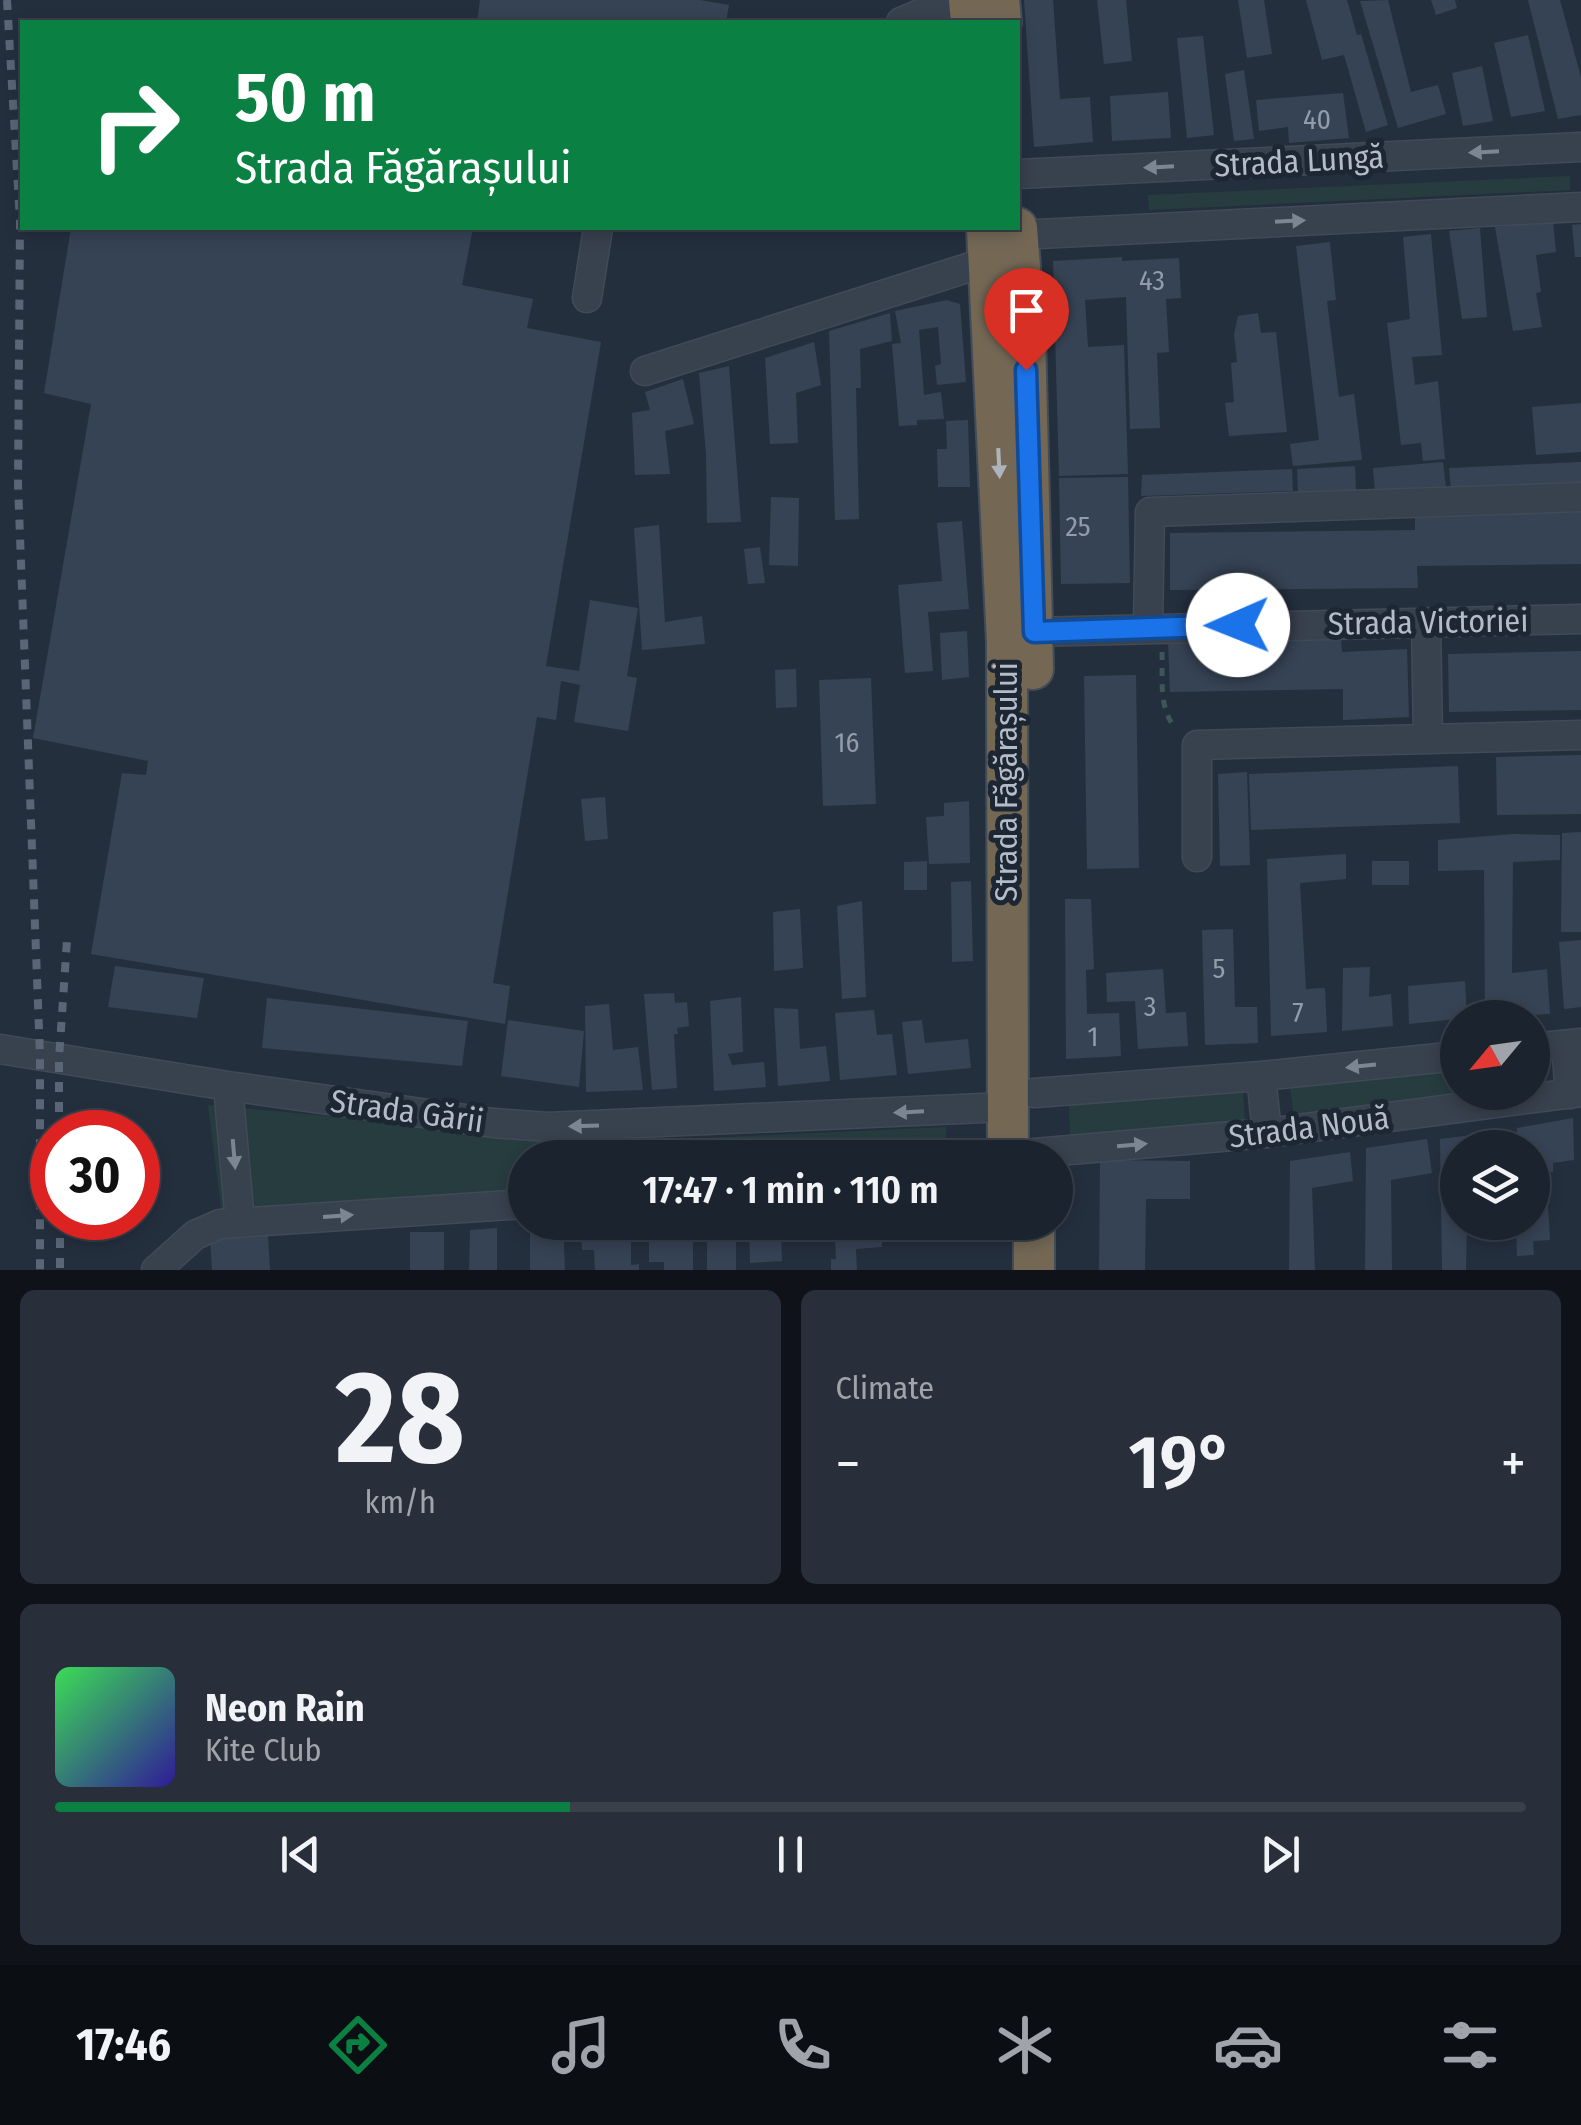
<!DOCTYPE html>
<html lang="en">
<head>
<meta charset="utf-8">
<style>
	:root { --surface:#1b232e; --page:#282f3a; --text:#f1f3f6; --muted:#a0a4aa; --line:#39404a; --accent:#0b8043 }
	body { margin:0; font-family:"Fira Sans Condensed",sans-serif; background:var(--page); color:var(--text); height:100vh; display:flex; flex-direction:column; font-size:38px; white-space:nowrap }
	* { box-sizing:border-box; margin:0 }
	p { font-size:32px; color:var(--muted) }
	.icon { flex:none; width:55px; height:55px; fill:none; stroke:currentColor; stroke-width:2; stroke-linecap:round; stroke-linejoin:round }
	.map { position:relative; height:1270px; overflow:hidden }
	.drawer { display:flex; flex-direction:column; gap:20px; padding:20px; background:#0f1319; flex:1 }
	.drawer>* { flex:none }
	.guide { position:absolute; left:20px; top:20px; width:1000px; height:210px; border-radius:0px; box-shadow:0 5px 15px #0003,0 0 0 2px var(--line); background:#0b8043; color:#fff; overflow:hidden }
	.needle { width:65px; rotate:241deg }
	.buttons { position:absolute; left:1440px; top:1000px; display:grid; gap:20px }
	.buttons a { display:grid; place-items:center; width:110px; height:110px; border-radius:50%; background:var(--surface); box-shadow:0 5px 15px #0003,0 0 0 2px var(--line); font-size:50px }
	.speed { position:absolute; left:30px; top:1110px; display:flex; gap:20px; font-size:50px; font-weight:700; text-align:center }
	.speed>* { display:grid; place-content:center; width:130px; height:130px; border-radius:50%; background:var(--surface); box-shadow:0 5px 15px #0003,0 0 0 2px var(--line); line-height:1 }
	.speed .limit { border:15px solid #d22; background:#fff; color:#111 }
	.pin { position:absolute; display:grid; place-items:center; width:85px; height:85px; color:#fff; margin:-102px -42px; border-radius:50% 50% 50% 0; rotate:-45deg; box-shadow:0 0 10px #0007 }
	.pin .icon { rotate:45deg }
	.me { position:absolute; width:110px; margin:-55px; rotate:269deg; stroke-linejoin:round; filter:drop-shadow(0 0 8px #0008) }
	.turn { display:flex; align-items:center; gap:35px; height:210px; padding:0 50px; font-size:45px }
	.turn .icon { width:130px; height:130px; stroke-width:2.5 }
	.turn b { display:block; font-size:70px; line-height:85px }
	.big { font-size:75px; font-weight:600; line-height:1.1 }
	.drawer .card { flex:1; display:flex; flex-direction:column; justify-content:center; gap:15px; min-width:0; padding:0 35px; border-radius:15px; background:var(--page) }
	.drawer .dial { align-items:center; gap:0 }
	.dial b { font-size:130px; line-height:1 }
	.song { display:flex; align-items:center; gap:30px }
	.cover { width:120px; height:120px; border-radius:15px; background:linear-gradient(135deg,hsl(130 70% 55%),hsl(250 70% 35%)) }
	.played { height:10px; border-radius:5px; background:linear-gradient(90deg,var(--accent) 35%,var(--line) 35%) }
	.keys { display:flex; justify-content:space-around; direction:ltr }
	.heat { display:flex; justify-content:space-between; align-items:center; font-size:55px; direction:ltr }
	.drawer .tiles { flex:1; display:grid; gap:20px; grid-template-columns:1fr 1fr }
	.card:last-child { grid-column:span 2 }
	.trip { position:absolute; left:508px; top:1140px; width:565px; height:100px; border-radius:50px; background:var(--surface); box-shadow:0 5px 15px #0003,0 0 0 2px var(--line); font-weight:600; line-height:100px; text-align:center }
	.dock { display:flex; height:160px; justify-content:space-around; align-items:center; background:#0b0e12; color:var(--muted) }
	.dock .icon { width:70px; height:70px }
	.dock .on { color:var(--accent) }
	.dock b { font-size:45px; color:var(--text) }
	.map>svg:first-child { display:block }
	.green { fill:#263c3f }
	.building { fill:#364354 }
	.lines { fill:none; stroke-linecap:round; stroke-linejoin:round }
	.minor-casing { stroke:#414a57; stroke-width:31 }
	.highway-casing { stroke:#434c59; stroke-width:44 }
	.path { stroke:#3f5557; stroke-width:5; stroke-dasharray:8 8; stroke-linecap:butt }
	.minor { stroke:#38414e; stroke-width:28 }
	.highway { stroke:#746855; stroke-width:40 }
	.rail { stroke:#5a6575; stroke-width:8; stroke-dasharray:10 10; stroke-linecap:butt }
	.oneway { fill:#7c8592 }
	.oneway2 { fill:#aeb4bd }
	.route-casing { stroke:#114b97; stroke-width:25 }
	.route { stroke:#1a73e8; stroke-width:18 }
	.labels { text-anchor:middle; stroke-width:10; stroke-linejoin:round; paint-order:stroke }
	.number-label { font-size:28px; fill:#929caa }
	.street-label { font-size:32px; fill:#b4bcc9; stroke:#1d2633 }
</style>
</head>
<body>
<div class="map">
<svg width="1581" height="1270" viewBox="0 0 1581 1270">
	<rect width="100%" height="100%" fill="#242f3e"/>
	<path class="green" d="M1570 176V190L1149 210 1148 195Z
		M1457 1067 1458 1092 1493 1093 1294 1118 1290 1086Z
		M1243 1091 1245 1123 1070 1138 1069 1105Z
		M208 1105 610 1142 946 1127V1157L525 1158V1192L222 1216Z"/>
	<path class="building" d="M480 0H700L729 5 726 22H477Z
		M1024 0H1053L1060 99 1090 97 1093 142 1034 147Z
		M1097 0H1126L1132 61 1104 64Z
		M1238 0H1264L1272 54 1247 58Z
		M1306 0H1347L1357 35 1361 34 1388 125 1366 132 1344 55 1322 60Z
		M1388 0 1411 92 1438 85 1446 114 1398 128 1360 1Z
		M1431 0H1455L1457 8 1436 15Z
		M1528 0H1560L1581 77V115L1558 119Z
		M1528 35 1545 111 1511 117 1494 43Z
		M1203 36 1214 135 1187 138 1177 38Z
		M1482 66 1493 121 1463 126 1452 73Z
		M1244 70 1254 139 1234 141 1225 74Z
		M1168 92 1171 138 1112 141 1110 96Z
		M1343 93 1349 138 1289 143 1288 127 1259 131 1256 100Z
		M1553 221 1556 252 1536 255 1541 292 1536 293 1542 327 1513 331 1495 227Z
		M1581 224V257H1575L1572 225Z
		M71 228H473L462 285 533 299 527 328 601 342 546 666 579 671 590 600 638 608 627 676 637 678 628 731 574 722 580 685 561 681 556 720 537 717 493 983 510 986 505 1024 91 954 122 773 146 775 148 761 33 738 91 404 44 393Z
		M1480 228 1487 317 1462 319 1449 231Z
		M1431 234 1442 355 1412 357 1415 385 1438 381 1445 459 1423 461 1421 443 1401 445 1387 323 1410 319 1403 237Z
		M1330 242 1336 300 1327 301 1339 397 1354 394 1362 460 1293 466 1290 444 1319 440 1296 246Z
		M1122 257V261L1179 258 1181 298 1166 299 1169 352 1157 353 1160 428 1130 429 1126 297 1085 300 1088 347 1124 345 1128 474 1059 476 1053 261Z
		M947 300 960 304 966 382 937 385 935 366 941 364 938 327 919 330 924 395 941 392 944 419 917 420V425L899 426 892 344 901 343 895 311Z
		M890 313 892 341 860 349 861 388H856L859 519 835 520 829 331Z
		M1258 313 1261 333 1276 332 1287 432 1229 436 1225 403 1234 402 1231 363 1237 362 1234 334 1238 316Z
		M814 342 821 385 796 393 798 443 770 444 765 358Z
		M729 366 741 522 707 523 706 454 699 373Z
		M683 379 694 424 665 431 670 474 635 475 632 413 650 410 645 392Z
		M1581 403V452L1536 455 1532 407Z
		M968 420 970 487H938L937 449H947L946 421Z
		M1443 462 1446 487 1375 493 1373 468Z
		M1581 462V485L1451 491 1449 468Z
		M1355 466 1356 490 1298 493 1297 469Z
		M1292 469 1293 491 1141 496 1142 475Z
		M1128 477 1130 583 1061 584 1059 478Z
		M771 497 799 498 798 566 769 565Z
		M1581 508V564L1417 566 1418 588 1170 590V533L1415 530V511Z
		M962 521 969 609 928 612 933 671 905 673 898 585 942 581 937 523Z
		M659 525 665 622 702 616 705 644 642 650 634 528Z
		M760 547 765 583 748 584 744 549Z
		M967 631 969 677 942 680 940 633Z
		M1341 638 1342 652 1407 649 1409 717 1343 720V689L1170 692 1168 641Z
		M1581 651V710L1449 712 1448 654Z
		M796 669 797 707 776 708 775 670Z
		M1136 675 1139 868 1087 869 1084 676Z
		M871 678 876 804 823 806 819 680Z
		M1581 755V814L1497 815 1496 757Z
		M1458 766 1460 823 1251 830 1249 774Z
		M1247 772 1250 865 1220 866 1218 774Z
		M605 797 608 839 585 841 581 799Z
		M969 801 970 863 929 864 926 817 944 816V803Z
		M1581 832V932H1561L1562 833Z
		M1513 834 1560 835V860L1513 862 1512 973 1547 969 1550 1014 1485 1018 1484 870 1438 871V840Z
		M1346 854V879L1300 883 1306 989 1325 988 1327 1032 1271 1036 1267 859Z
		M927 861V890H904V862Z
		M1372 861H1409V885H1372Z
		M971 881 973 961 952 962 951 882Z
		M1065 899H1091L1094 969 1086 970 1087 1014 1119 1013 1121 1056 1066 1059Z
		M862 901 866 997 842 999 837 906Z
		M800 909 803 968 774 971 773 912Z
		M1233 929 1235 1007H1257L1258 1043 1205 1045 1202 930Z
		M1581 940V1007L1564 1009 1559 942Z
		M115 966 204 978 197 1018 108 1007Z
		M1370 967 1369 997 1391 994 1393 1026 1342 1031 1343 968Z
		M1163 969 1166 1013 1186 1012 1188 1046 1138 1049 1135 1001 1107 1002 1106 973Z
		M1465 981 1467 1018 1409 1024 1408 986Z
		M674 993 675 1003 687 1002 689 1026 677 1028 678 1034H674L677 1088 652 1090 644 994Z
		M741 997 743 1052 728 1054 732 1065 764 1062 766 1087 714 1091 710 1001Z
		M267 998 468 1021 462 1066 262 1048Z
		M609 1004 613 1050 638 1047 643 1090 586 1092 585 1006Z
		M774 1008 798 1009 800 1049 826 1046 830 1081 778 1086Z
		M874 1010 877 1035 892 1034 897 1075 840 1080 835 1013Z
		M508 1020 584 1031 579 1087 501 1076Z
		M922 1020 925 1043 968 1039 971 1068 908 1074 902 1022Z
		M1573 1118 1574 1160 1553 1163V1172H1546L1550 1240 1533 1241 1534 1255 1517 1256 1516 1222H1532V1148H1517V1128Z
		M1495 1132 1497 1148H1458V1222H1467L1466 1270H1442L1440 1139Z
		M1427 1139 1432 1173 1391 1180 1392 1270H1365L1366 1148Z
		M1350 1152 1353 1181 1312 1188 1315 1270H1289L1290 1161Z
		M1100 1160 1190 1161V1199H1146L1145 1270H1099Z
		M530 1222H563L565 1270H530Z
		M580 1222H631V1265L639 1264V1270H595L594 1250H582Z
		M649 1222H693V1270H664V1262H649Z
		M707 1222H736V1270H707Z
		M749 1222H818V1227L781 1228 782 1261 750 1263Z
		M882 1222V1247L856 1249 857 1270H831V1259H836L834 1223Z
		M497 1228V1270H469L470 1230Z
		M410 1232H444V1270H410Z
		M268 1235 270 1270H212L210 1239Z"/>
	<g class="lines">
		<g class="minor-casing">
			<path id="minor" d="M901 22 936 7 969 3
				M1018 174 1581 147
				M1018 235 1581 207
				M587 298 598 228
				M645 371 989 261
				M1426 622 1428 739
				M1148 627 1150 512 1581 497
				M1034 632 1581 619
				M1197 857V745L1581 735
				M1566 1045 1570 1094
				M1532 1048 1581 1043
				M0 1049 228 1086 494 1123 548 1127 1006 1107
				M1261 1076 1267 1133
				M228 1086 240 1222
				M1034 1093 1261 1076 1458 1056
				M1035 1153 1267 1133 1581 1092
				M156 1270 195 1235 220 1224 525 1204"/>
		</g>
		<g class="highway-casing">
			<path id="highway" d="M969 0 971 22
				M999 0 1001 22
				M987 228 1007 642 1008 1158
				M1017 228 1025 333 1033 669
				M1034 1270V1222"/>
		</g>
		<path class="path" d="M1162 652C1163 679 1158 706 1175 728"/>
		<use href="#minor" class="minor"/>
		<use href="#highway" class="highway"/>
		<path class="rail" d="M7 0 20 221 18 484 40 1056V1270
			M59 1132V1059L67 940
			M60 1218V1270"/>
	</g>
	<defs><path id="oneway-solid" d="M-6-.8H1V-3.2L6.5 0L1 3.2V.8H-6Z" transform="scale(2.5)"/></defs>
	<g class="oneway">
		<use href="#oneway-solid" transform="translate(1484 152) rotate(177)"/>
		<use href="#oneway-solid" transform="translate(1159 167) rotate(177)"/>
		<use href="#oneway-solid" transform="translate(1290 221) rotate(-3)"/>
		<use href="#oneway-solid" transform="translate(1361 1066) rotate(174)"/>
		<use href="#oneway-solid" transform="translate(909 1112) rotate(177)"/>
		<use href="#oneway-solid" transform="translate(584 1126) rotate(178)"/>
		<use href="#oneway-solid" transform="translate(1132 1145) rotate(-5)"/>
		<use href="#oneway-solid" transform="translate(234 1154) rotate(85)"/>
		<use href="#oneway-solid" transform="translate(338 1216) rotate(-4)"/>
	</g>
	<use class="oneway2" href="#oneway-solid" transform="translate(999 463) rotate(87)"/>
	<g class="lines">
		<g class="route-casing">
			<path id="route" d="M1026 370 1034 632 1238 625"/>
		</g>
		<use href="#route" class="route"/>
	</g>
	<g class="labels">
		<g class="number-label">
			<text x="1317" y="129">40</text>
			<text x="1152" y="290">43</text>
			<text x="1078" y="536">25</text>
			<text x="847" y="752">16</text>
			<text x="1219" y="978">5</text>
			<text x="1150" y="1016">3</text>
			<text x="1298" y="1022">7</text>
			<text x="1093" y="1046">1</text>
		</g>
		<g class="street-label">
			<text transform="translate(1299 161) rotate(-3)" y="11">Strada Lungă</text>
			<text transform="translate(1428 622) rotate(-1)" y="11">Strada Victoriei</text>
			<text transform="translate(1006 782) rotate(-90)" y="11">Strada Făgărașului</text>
			<text transform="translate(407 1111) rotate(8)" y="11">Strada Gării</text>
			<text transform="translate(1309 1127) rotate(-7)" y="11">Strada Nouă</text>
		</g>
	</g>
</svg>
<div class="buttons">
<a><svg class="needle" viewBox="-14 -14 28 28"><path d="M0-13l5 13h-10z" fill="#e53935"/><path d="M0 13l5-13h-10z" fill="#a0a4aa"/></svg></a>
<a><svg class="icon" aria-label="layers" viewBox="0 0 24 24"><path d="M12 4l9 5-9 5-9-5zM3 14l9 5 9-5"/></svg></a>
</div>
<div class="speed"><div class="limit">30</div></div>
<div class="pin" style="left:1026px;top:370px;background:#d93025"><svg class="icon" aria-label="arrive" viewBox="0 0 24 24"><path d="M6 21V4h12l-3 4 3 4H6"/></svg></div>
<svg class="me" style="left:1238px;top:625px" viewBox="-20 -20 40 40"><circle r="19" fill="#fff"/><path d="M0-13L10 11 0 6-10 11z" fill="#1a73e8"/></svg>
<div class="trip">17:47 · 1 min · 110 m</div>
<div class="guide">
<div class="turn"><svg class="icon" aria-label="right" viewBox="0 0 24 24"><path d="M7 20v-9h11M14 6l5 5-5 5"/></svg><div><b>50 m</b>Strada Făgărașului</div></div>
</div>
</div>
<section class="drawer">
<div class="tiles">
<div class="card dial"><b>28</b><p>km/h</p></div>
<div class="card"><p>Climate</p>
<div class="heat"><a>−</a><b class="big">19°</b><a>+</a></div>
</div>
<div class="card">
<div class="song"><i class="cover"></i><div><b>Neon Rain</b><p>Kite Club</p></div></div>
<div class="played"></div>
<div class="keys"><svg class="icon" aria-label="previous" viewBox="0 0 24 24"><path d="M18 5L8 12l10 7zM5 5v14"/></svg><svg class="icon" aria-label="pause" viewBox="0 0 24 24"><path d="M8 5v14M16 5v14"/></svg><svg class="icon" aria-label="next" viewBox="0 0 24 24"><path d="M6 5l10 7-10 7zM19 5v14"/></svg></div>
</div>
</div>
</section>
<nav class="dock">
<b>17:46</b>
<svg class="icon on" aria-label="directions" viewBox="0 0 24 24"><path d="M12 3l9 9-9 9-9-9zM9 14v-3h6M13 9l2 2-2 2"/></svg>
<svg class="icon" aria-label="music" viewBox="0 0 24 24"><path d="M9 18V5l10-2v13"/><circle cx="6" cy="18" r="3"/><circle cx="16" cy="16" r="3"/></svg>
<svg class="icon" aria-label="phone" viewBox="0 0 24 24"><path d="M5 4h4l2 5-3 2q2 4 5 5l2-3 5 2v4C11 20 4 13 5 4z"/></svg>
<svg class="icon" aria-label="climate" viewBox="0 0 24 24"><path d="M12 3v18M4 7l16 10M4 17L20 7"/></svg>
<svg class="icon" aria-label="car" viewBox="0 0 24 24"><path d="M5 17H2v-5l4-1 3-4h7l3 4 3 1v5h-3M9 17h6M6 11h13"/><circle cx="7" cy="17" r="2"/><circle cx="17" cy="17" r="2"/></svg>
<svg class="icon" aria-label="filters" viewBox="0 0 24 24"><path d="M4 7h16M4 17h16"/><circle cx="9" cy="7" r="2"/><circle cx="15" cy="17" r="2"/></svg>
</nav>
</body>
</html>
